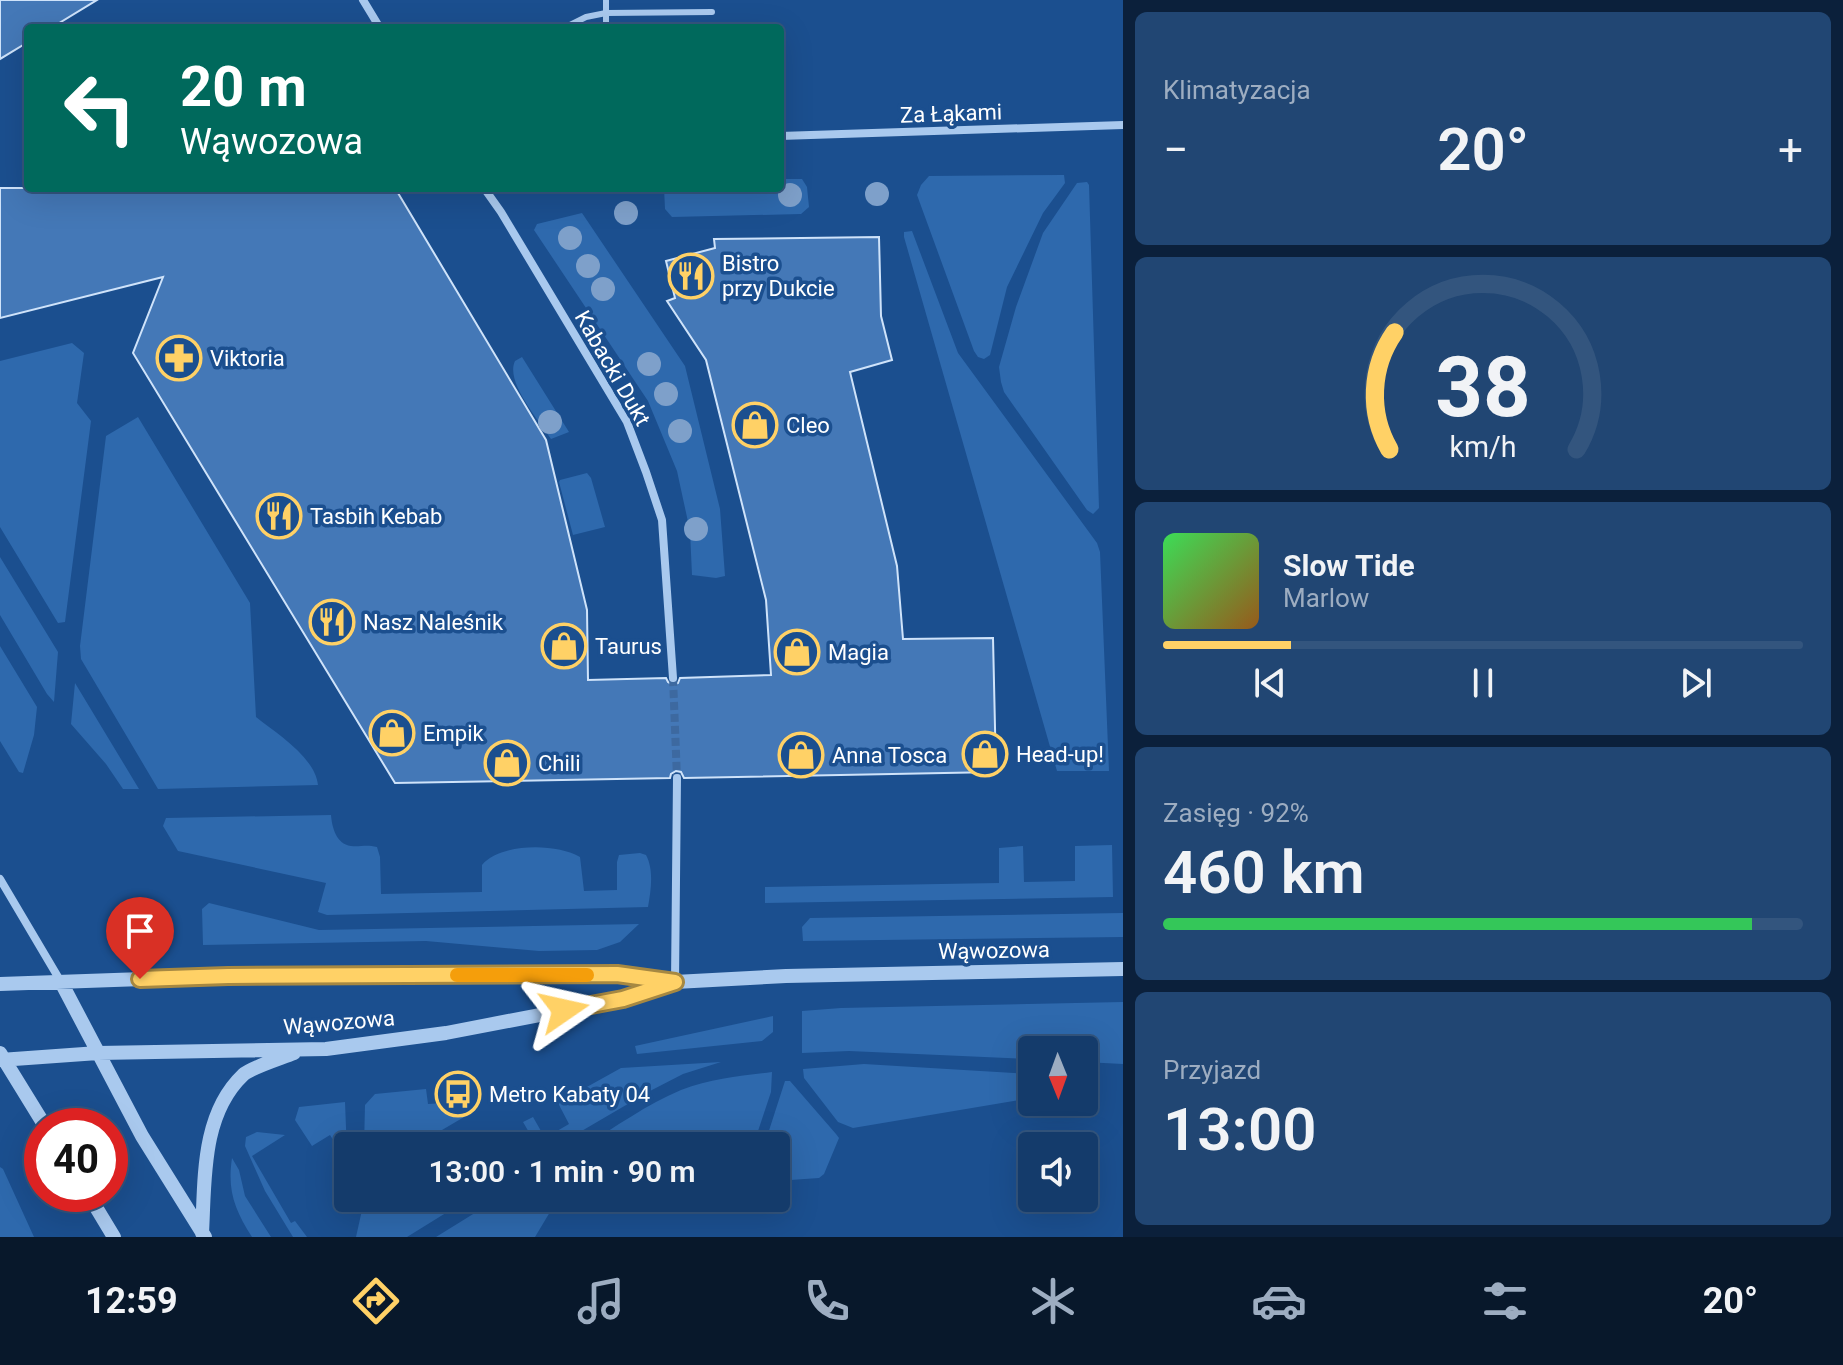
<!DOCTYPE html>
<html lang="pl">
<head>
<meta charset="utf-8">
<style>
	:root { --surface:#143b6b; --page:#214673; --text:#f1f3f6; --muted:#9dadc1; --line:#33557e; --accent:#ffd166 }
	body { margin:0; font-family:Roboto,sans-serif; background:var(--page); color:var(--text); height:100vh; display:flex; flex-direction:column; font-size:30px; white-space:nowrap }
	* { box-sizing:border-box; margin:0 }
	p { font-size:26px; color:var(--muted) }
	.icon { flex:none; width:44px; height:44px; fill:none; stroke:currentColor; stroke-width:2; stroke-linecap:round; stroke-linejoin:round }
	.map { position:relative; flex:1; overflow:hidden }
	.sheet { display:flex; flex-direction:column; gap:12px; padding:12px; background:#0b203b; width:720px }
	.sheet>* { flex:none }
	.top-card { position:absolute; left:24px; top:24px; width:760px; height:168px; border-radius:8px; box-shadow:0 8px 32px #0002,0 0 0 2px var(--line); background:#00695c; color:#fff; overflow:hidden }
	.needle { width:52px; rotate:179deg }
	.buttons { position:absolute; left:1018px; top:1036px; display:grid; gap:16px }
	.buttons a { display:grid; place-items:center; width:80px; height:80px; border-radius:8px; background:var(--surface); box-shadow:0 8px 32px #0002,0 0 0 2px var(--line); font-size:40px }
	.speed { position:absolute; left:24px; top:1108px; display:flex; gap:16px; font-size:40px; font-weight:700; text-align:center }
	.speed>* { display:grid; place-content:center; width:104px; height:104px; border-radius:50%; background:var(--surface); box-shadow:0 8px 32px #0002,0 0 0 2px var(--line); line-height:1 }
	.speed .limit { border:12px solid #d22; background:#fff; color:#111 }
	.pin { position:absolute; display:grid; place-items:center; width:68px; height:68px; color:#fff; margin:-82px -34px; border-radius:50% 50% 50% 0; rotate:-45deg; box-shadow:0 0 8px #0007 }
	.pin .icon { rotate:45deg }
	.me { position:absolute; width:88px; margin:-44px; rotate:79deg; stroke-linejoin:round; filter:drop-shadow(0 0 6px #0008) }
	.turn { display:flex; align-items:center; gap:28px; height:168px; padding:0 24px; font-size:36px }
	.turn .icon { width:104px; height:104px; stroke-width:2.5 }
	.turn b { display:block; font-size:56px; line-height:68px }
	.big { font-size:60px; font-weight:600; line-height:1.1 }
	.sheet .tile { flex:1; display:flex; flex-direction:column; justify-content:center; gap:12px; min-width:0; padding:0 28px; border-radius:12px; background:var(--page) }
	.sheet .dial { align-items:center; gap:0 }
	.dial svg { height:208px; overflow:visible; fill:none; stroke:var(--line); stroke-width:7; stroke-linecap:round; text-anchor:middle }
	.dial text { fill:var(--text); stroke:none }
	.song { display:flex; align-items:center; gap:24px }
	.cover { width:96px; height:96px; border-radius:12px; background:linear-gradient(135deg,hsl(130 70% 55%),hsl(30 70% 35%)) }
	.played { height:8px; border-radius:4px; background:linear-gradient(90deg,var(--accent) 20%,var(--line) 20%) }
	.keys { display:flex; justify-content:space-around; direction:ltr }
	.heat { display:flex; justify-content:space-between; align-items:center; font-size:44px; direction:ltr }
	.charge { height:12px; border-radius:6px; background:linear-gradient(90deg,#34c759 92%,var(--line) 0) }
	.trip { position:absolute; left:334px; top:1132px; width:456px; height:80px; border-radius:8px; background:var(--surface); box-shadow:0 8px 32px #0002,0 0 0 2px var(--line); font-weight:600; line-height:80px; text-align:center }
	.tab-bar { display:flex; height:128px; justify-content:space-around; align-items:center; background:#08182b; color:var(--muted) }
	.tab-bar .icon { width:56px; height:56px }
	.tab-bar .selected { color:var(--accent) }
	.tab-bar b { font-size:36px; color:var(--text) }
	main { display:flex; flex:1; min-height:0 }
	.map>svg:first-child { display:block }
	.green { fill:#2e69ad }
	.building { fill:#4478b7; stroke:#cfe3fa; stroke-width:2 }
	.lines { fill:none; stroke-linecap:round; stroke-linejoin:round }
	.minor-tunnel { stroke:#3d69a0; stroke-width:8; stroke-dasharray:8 4; stroke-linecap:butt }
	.service { stroke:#a9c9ee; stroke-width:6 }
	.minor { stroke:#a9c9ee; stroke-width:8 }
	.tertiary { stroke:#a9c9ee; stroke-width:14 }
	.tree { fill:#7ea0ca }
	.route-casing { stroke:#a68842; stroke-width:20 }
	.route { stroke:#ffd166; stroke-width:14 }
	.slow { stroke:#f59e0b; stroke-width:14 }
	.labels { text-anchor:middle; stroke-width:7; stroke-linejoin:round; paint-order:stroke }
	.street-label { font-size:22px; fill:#fff; stroke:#1b4f8f }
	.poi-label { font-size:22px; fill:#fff; stroke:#1b4f8f; text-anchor:start }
</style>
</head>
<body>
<main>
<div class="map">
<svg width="1123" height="1237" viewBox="0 0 1123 1237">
	<rect width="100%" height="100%" fill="#1b4f8f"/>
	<path class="green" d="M1064 175 1065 183 1043 213 1007 287 990 355 984 359 978 357 974 351 917 195 921 185 929 176Z
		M780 179H802L807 187 809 207 801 214 672 217 665 209 664 188H780Z
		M1087 182 1089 185 1099 508 1093 514 1087 510 1004 392 1001 382 999 367 1016 307 1043 233 1077 183Z
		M582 213 685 366 720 509 725 576 716 578 692 575 690 531 677 471 648 401 534 230 537 224Z
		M912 231 958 353 1097 543 1100 552 1109 771H1057L904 237V232Z
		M72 343 84 353 77 403 91 421 65 622 58 623 0 527V361Z
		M522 357 569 432 551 439C539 420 505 382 515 361Z
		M138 417 250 603 256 717C276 733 315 757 318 785L158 789 81 659 80 646 106 436Z
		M587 473 591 478 605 527 573 535 559 482 560 480Z
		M0 557 58 652 54 702 47 694 0 615Z
		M0 646 37 707 34 735 23 773 19 772 0 741Z
		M75 683 139 789H123L106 764 71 724Z
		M331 815C332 827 336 844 351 846 361 847 366 844 377 847L380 857 381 894 482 892V865C500 843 556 843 580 857L584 891 617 890V862L619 855 640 853 646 855C654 870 651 890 648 907L327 915 318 912 326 883 178 851 163 826 166 818Z
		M1112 845 1113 897 765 903V887L999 883V848L1023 846 1024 882 1075 881V846Z
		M209 903 319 930 639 924 620 942 597 950 539 951 426 941 203 945 202 909Z
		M1123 913V937L803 941 802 927 810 918Z
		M1123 1002V1064L1084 1062V1050H1032V1059L849 1051 802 1053V1011L841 1008Z
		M773 1016V1032L762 1041 637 1054 635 1046Z
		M721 1062 683 1074 650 1091 556 1146H537L523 1122 533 1117 545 1138 569 1124 558 1103 621 1068Z
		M864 1064 1032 1074V1098L853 1128 838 1122 804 1078 803 1069Z
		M772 1072 771 1092 753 1146H584C616 1127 647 1104 681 1090 712 1078 741 1076 772 1072Z
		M785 1081H790L836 1134 839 1138 824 1174 819 1178 776 1181V1146H764Z
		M426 1089 428 1104 475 1101 476 1110 425 1140 395 1146H364L365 1105 375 1094Z
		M345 1102 347 1153 344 1157 330 1135 312 1146 295 1120 299 1107Z
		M257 1132 285 1135 252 1156 291 1223 295 1221 307 1237H293L265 1191 245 1146 246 1137Z
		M232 1158 239 1170 245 1196 271 1237H252C235 1210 227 1191 232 1158Z
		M0 1167 3 1169 34 1237H0Z
		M384 1198H470L407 1237H356L362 1210Z
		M499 1198H554L556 1202 535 1237H436Z"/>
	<path class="building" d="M0 0H97L51 28H28V42L0 59Z
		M0 188H395L546 440 587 610 588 680 666 678 668 682 673 685 678 683 680 678 771 675 766 600 706 360 667 301 675 298 666 261 715 248 714 239 879 237 881 316 892 360 850 372 897 566 903 639 993 638 996 772 684 778 681 772 676 771 671 774 670 778 395 783 133 353 163 277 0 318Z"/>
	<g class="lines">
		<path class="minor-tunnel" d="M673 678 677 778"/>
		<path class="service" d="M606 0V28
			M564 28 586 17 606 13 712 12"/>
		<path class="minor" d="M363 0 380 28
			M780 136 1123 125
			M484 188 501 212 627 422 646 472 662 520 673 678
			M0 879 61 982
			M675 982 677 778"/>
		<path class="tertiary" d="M61 982 142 1136 205 1237
			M0 984 228 976 617 974 675 982 786 976 1123 969
			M0 1053 45 1126
			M0 1060 98 1053 326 1049 446 1033 623 999 669 984
			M88 1194 114 1237
			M202 1233C205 1180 201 1115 243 1075 252 1067 282 1058 294 1053"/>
	</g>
	<g class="tree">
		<circle cx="877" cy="194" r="12"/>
		<circle cx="790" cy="195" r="12"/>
		<circle cx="626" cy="213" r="12"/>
		<circle cx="570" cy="238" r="12"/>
		<circle cx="588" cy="266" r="12"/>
		<circle cx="603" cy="289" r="12"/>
		<circle cx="649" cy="364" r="12"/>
		<circle cx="666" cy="394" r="12"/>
		<circle cx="550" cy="422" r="12"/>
		<circle cx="680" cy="431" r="12"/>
		<circle cx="696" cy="529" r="12"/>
	</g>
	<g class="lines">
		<g class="route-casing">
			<path id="route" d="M140 979 228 976 617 974 675 982 623 999 564 1010"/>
		</g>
		<use href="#route" class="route"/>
		<path class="slow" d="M457 975H587"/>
	</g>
	<defs>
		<g id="restaurant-ring" transform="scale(2.3)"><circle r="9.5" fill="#1b4f8f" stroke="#ffd166" stroke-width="1.5"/><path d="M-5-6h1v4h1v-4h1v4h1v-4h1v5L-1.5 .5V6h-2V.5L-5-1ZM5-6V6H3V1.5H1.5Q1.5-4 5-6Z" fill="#ffd166"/></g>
		<g id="pharmacy-ring" transform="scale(2.3)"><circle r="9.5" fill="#1b4f8f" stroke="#ffd166" stroke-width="1.5"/><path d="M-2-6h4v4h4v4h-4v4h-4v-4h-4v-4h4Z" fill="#ffd166"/></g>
		<g id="shop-ring" transform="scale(2.3)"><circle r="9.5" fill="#1b4f8f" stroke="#ffd166" stroke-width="1.5"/><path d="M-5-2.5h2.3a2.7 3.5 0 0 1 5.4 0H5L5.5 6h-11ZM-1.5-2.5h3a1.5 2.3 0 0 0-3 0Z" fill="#ffd166"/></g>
		<g id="bus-ring" transform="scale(2.3)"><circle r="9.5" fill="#1b4f8f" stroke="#ffd166" stroke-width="1.5"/><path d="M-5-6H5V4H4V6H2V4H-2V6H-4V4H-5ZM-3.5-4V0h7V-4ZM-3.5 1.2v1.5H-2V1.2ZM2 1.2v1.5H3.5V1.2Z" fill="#ffd166"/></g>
	</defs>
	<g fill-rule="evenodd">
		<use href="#restaurant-ring" x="691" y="276"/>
		<use href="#pharmacy-ring" x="179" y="358"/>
		<use href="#shop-ring" x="755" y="425"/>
		<use href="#restaurant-ring" x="279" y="516"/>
		<use href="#restaurant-ring" x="332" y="622"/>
		<use href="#shop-ring" x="564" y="646"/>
		<use href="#shop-ring" x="797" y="652"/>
		<use href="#shop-ring" x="392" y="733"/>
		<use href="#shop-ring" x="985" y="754"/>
		<use href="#shop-ring" x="801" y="755"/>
		<use href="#shop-ring" x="507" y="763"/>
		<use href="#bus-ring" x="458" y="1094"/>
	</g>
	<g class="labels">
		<g class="street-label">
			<text transform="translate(951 113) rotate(-2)" y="8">Za Łąkami</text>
			<text transform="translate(613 368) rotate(60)" y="8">Kabacki Dukt</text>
			<text transform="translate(994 950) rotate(-1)" y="8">Wąwozowa</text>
			<text transform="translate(339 1022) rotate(-5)" y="8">Wąwozowa</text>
		</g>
		<g class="poi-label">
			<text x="722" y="271">Bistro<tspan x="722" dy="25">przy Dukcie</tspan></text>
			<text x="210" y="366">Viktoria</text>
			<text x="786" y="433">Cleo</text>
			<text x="310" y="524">Tasbih Kebab</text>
			<text x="363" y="630">Nasz Naleśnik</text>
			<text x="595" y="654">Taurus</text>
			<text x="828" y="660">Magia</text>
			<text x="423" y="741">Empik</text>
			<text x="1016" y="762">Head-up!</text>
			<text x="832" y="763">Anna Tosca</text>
			<text x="538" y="771">Chili</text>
			<text x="489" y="1102">Metro Kabaty 04</text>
		</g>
	</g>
</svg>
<div class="buttons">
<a><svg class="needle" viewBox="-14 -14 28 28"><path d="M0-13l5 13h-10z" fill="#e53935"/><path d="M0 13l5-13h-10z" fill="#9dadc1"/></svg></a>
<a><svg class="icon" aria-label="sound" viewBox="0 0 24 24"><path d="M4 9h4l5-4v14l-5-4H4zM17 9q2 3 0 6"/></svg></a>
</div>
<div class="speed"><div class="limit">40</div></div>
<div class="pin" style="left:140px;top:979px;background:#d93025"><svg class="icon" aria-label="arrive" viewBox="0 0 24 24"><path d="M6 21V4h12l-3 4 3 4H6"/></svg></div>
<svg class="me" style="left:564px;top:1010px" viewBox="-20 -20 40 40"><path d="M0-17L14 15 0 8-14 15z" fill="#ffd166" stroke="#fff" stroke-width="4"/></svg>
<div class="trip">13:00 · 1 min · 90 m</div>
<div class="top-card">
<div class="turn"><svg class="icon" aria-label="left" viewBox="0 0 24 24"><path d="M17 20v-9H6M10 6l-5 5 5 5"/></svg><div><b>20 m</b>Wąwozowa</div></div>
</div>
</div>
<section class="sheet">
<div class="tile"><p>Klimatyzacja</p>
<div class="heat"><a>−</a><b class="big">20°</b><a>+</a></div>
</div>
<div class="tile dial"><svg viewBox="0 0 100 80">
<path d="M14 69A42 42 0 1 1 86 69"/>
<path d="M14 69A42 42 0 0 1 16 24" stroke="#ffd166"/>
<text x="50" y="56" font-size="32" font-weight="700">38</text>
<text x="50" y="72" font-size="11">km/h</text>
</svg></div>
<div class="tile">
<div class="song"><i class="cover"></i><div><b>Slow Tide</b><p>Marlow</p></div></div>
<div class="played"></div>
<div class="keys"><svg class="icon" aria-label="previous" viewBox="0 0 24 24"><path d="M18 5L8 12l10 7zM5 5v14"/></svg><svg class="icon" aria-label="pause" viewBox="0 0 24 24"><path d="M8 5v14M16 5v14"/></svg><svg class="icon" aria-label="next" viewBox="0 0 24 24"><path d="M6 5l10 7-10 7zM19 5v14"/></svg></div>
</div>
<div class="tile"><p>Zasięg · 92%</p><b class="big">460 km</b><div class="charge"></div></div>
<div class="tile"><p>Przyjazd</p><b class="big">13:00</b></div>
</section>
</main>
<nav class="tab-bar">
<b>12:59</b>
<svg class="icon selected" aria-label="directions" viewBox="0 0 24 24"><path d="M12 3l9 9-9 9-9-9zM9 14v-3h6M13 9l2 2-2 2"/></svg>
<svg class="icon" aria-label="music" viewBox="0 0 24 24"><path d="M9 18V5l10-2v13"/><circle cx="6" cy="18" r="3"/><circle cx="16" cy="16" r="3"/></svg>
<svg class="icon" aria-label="phone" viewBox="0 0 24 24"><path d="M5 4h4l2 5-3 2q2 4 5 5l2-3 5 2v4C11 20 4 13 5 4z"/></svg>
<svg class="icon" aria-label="climate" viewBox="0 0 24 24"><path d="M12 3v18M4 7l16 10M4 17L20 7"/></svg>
<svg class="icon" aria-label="car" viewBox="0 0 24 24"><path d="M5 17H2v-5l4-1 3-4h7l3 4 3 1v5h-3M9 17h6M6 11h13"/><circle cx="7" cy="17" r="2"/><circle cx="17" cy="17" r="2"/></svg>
<svg class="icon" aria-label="filters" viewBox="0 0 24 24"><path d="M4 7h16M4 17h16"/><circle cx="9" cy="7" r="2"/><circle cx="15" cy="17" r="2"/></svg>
<b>20°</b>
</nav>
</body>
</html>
